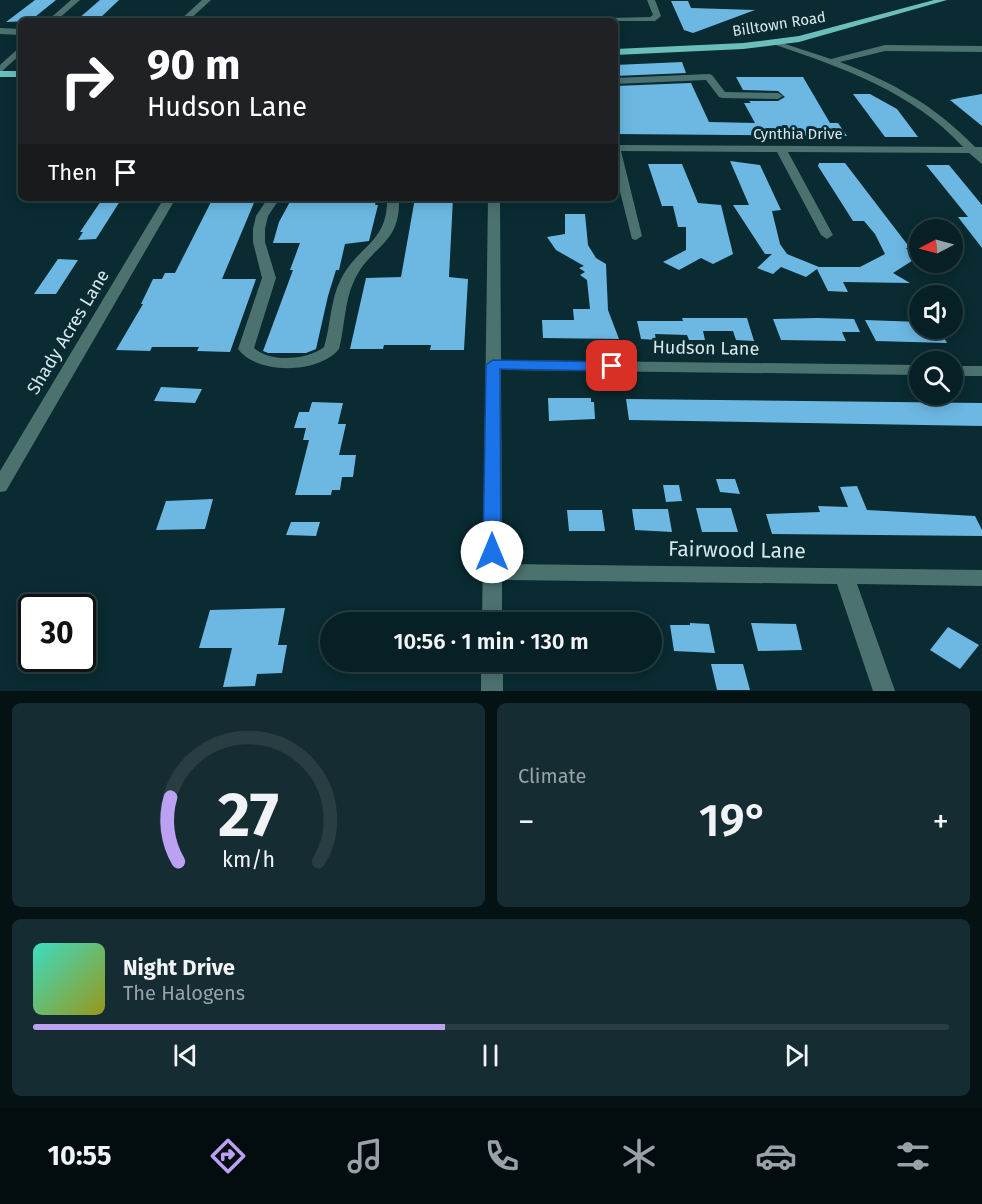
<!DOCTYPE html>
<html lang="en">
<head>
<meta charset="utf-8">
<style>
	:root { --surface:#072025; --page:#152d32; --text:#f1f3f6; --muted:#98a3a7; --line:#283e42; --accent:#bca0f2 }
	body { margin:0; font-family:"Fira Sans",sans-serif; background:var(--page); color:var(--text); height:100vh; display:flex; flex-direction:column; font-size:22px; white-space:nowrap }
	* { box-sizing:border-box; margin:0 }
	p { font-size:20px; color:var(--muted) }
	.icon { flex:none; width:33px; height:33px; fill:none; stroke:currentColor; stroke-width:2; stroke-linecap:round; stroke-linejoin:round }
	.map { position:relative; height:691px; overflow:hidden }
	.panel { display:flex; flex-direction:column; gap:12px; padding:12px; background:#041214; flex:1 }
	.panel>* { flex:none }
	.hud { position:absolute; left:18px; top:18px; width:600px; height:183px; border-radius:9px; box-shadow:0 3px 15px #0003,0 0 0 2px var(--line); background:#202124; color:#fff; overflow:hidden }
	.needle { width:39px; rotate:264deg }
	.controls { position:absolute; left:909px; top:219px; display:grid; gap:12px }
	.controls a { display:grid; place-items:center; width:54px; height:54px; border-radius:50%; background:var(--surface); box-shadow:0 3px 15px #0003,0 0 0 2px var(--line); font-size:30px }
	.speed { position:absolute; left:18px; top:594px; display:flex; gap:12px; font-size:30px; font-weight:700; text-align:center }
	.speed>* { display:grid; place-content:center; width:78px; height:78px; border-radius:50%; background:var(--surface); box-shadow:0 3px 15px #0003,0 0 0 2px var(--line); line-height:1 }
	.speed .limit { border:3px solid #111; border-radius:9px; background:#fff; color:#111 }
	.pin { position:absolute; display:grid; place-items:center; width:51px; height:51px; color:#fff; margin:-26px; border-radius:12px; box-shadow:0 3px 9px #0006 }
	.me { position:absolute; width:66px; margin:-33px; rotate:0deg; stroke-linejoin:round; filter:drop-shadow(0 0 4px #0008) }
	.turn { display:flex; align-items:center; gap:21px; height:126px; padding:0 30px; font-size:27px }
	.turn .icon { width:78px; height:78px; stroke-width:2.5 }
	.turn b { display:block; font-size:42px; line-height:51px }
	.then { display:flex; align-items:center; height:57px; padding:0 30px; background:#0003; gap:12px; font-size:22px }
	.big { font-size:45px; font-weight:600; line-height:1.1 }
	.panel .widget { flex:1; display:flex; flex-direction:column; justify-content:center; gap:9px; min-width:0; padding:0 21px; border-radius:9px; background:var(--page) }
	.panel .dial { align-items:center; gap:0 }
	.dial svg { height:156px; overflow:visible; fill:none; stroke:var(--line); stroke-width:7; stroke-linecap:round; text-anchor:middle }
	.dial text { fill:var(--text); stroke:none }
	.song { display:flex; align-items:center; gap:18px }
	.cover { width:72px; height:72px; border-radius:9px; background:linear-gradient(135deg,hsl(170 70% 55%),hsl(60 70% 35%)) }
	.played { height:6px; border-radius:3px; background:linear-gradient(90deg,var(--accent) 45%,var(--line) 45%) }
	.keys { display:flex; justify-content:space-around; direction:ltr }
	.heat { display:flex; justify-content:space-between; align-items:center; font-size:33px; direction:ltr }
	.panel .tiles { flex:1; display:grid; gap:12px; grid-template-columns:1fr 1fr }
	.widget:last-child { grid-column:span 2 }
	.trip { position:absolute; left:320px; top:612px; width:342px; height:60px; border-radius:30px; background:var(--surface); box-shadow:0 3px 15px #0003,0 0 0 2px var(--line); font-weight:600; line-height:60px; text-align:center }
	.menu { display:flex; height:96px; justify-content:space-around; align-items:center; background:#030d0f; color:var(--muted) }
	.menu .icon { width:42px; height:42px }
	.menu .current { color:var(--accent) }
	.menu b { font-size:27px; color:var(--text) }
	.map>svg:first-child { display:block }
	.building { fill:#6cb8e3 }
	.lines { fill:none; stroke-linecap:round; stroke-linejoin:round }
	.minor { fill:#4c7270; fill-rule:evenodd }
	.major { fill:#6bbfba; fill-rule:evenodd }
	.route { fill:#1a73e8; stroke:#114b97; stroke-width:1.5 }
	.labels { text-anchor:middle; stroke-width:6; stroke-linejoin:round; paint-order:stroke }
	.far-street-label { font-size:15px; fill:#d6e8ec; stroke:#092b31 }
	.street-label { font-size:18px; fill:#d6e8ec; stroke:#092b31 }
	.near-street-label { font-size:21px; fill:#d6e8ec; stroke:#092b31 }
</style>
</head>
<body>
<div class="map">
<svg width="982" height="691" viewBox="0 0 982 691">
	<rect width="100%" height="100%" fill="#092b31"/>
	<path class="building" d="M35 0H56L30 21 6 22Z
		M100 0H119L99 19H78Z
		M671 1H688L691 8 755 10 693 33 684 30Z
		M682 62 686 73 615 76V65Z
		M736 77H803L830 123H838L847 136 615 134V86L691 83 709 122 755 123 744 103H751L749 101H778L785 97 778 91 743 90Z
		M853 94H870L897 109 918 137H885Z
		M982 94V126L950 100 959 98Z
		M730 161 760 165 781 210 772 211 780 244 787 254 819 267H860L885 254 875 234 864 221H853L818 166 819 163H845L910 248H906L915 259 893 273 910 283 843 282 848 292 828 291 817 269 806 277 781 267 773 274 757 268 772 254H765L733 205H749Z
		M648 164H682L698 203 721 205 733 254 713 264 701 258 679 270 663 262 686 250V227H678L673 206H662Z
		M926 165H949L982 205V248L958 217H968Z
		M103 198H122L96 239 78 240 83 232H80Z
		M213 198H256L222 279H256L230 352 197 351 199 347H152L150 351 116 350 143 304H141L153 279H162L165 273H175Z
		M292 198H377L375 205H378L369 241 345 244 339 270H336L328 296 316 349 306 353H268L263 351 293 270H290L300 243H273L279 222Z
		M415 198H453L449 277 468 279 464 350H430L431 345H384L383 349H350L366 278 401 277Z
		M565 214H585L588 245 596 258 606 264 608 310 619 339 543 338 542 320H574L573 309H590L587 280 580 275 585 272 579 268 584 266 556 250 547 237 565 234Z
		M58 259 78 260 56 294H34Z
		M682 318H747L754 341 736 340 733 331H703L705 340H689L687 335 655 334 656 340 641 339 637 321H683Z
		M818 318 854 319 860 332H842L846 341 781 340 773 319Z
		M865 320 920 322V328H938L947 343 876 341Z
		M161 387 202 389 195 403 154 401Z
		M548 398H591V402H594L595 419 549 421Z
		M626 399 982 403V426L629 420Z
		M312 402 343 403 338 424H346L339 455H356L353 477H342L340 490H332L331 495H295L309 440H303L306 428H294L299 412H309Z
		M716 479H735L740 494 720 492Z
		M663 485H679L682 501 666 502Z
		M857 486 867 510 975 516 982 530V536L772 534 766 514 820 512 818 506 848 507 840 487Z
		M213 499 205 529 156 530 166 501Z
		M696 508H731L738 532H702Z
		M632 509H668L672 532 635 530Z
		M567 510H602L605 531H569Z
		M291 522H320L316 536 286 535Z
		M285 608 278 645H287L282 673 257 674 255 686 223 687 232 648H199L210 610Z
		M690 623 709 624 715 653 674 651 670 625H690Z
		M751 623 796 624 802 650 758 651Z
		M948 627 979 645 960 669 930 650Z
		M711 664H743L750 690H717Z"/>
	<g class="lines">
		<path class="minor" d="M71 0H80L56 21H47Z
			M202 0H211L188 21H179Z
			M647 0H655L661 16 655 21H565L569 19 650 17 653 15Z
			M0 28 21 29V35L0 34Z
			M773 40 831 59 885 45 982 46V52L885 51 840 62C892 82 936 106 975 147H982V164L969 153 788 152 833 235 827 239 821 235 777 152 621 151 642 236 636 240 632 239 615 172V145L963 147C912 91 842 68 773 44Z
			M21 46V54L0 73V65Z
			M709 74 712 75 725 92 778 93 783 96 778 99 722 98 719 97 706 80 615 84V78Z
			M164 198H176L6 491 0 492V471Z
			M268 198H280L268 216 265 229V242L276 278 254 348C271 363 307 360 324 347 331 325 330 300 341 279 358 245 388 243 387 198H399C401 246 370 245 354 281 344 302 345 327 339 349 319 374 257 375 238 349L262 278 253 242V229L256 216Z
			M488 198H500L501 360 920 365V375L501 370 502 564 982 570V586L857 584 895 691H873L837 584 502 580V622H482Z
			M952 366H982V376H952Z
			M481 662H503V691H481Z"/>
		<path class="major" d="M934 0H947L799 42 743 49 615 55V49L743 43 799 36Z
			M0 71H21V77H0Z"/>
	</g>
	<path class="route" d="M493 360 612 362 619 366 612 371 500 369 501 552 498 557H486L483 552 486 365Z"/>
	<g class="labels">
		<g class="far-street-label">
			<text transform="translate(779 24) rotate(-9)" y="5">Billtown Road</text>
			<text x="798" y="139">Cynthia Drive</text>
		</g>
		<g class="street-label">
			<text transform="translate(68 332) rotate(-59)" y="6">Shady Acres Lane</text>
			<text transform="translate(706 348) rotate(1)" y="6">Hudson Lane</text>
		</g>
		<g class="near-street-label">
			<text transform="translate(737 550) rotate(1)" y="7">Fairwood Lane</text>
		</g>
	</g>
</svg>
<div class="controls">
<a><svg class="needle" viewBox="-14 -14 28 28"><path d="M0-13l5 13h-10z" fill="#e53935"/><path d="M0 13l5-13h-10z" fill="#98a3a7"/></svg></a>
<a><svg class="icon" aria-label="sound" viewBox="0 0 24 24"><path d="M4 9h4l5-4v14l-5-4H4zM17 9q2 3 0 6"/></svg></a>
<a><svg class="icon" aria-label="search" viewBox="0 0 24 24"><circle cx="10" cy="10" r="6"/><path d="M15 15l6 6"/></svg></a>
</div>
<div class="speed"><div class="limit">30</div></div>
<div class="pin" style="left:612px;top:366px;background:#d93025"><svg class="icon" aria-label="arrive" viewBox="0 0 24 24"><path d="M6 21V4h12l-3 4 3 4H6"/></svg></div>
<svg class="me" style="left:492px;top:552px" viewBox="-20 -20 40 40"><circle r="19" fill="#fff"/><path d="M0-13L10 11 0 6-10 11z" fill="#1a73e8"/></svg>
<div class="trip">10:56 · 1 min · 130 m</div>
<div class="hud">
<div class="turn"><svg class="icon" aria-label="right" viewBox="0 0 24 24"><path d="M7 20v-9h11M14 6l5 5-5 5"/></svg><div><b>90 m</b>Hudson Lane</div></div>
<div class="then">Then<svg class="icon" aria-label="arrive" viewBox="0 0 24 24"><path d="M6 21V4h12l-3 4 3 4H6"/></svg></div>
</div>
</div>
<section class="panel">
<div class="tiles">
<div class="widget dial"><svg viewBox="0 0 100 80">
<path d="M14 69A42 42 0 1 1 86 69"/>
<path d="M14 69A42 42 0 0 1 10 36" stroke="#bca0f2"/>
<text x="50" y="56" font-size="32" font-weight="700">27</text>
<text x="50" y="72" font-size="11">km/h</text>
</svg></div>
<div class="widget"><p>Climate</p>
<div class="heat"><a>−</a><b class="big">19°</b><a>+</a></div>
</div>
<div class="widget">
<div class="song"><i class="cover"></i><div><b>Night Drive</b><p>The Halogens</p></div></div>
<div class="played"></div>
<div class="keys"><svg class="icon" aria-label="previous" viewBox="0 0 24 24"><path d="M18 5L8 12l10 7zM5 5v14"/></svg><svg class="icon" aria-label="pause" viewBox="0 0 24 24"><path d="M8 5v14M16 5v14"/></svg><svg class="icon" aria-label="next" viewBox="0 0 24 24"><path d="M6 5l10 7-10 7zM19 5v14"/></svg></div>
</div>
</div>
</section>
<nav class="menu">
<b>10:55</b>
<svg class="icon current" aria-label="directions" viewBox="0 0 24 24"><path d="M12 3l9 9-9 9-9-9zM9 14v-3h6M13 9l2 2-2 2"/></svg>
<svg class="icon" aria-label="music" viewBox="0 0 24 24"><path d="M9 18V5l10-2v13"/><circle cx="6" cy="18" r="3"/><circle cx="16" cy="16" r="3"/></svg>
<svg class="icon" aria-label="phone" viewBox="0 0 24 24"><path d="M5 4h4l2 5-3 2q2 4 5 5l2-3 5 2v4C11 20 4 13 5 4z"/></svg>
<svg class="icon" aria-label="climate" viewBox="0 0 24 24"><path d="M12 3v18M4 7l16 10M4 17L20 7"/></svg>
<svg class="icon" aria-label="car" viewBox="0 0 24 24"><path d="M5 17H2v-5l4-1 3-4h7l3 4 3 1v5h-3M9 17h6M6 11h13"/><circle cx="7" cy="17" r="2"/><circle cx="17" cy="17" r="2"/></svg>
<svg class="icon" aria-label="filters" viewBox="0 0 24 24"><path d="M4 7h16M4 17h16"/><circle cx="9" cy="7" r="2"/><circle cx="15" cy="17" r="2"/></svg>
</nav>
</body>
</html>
